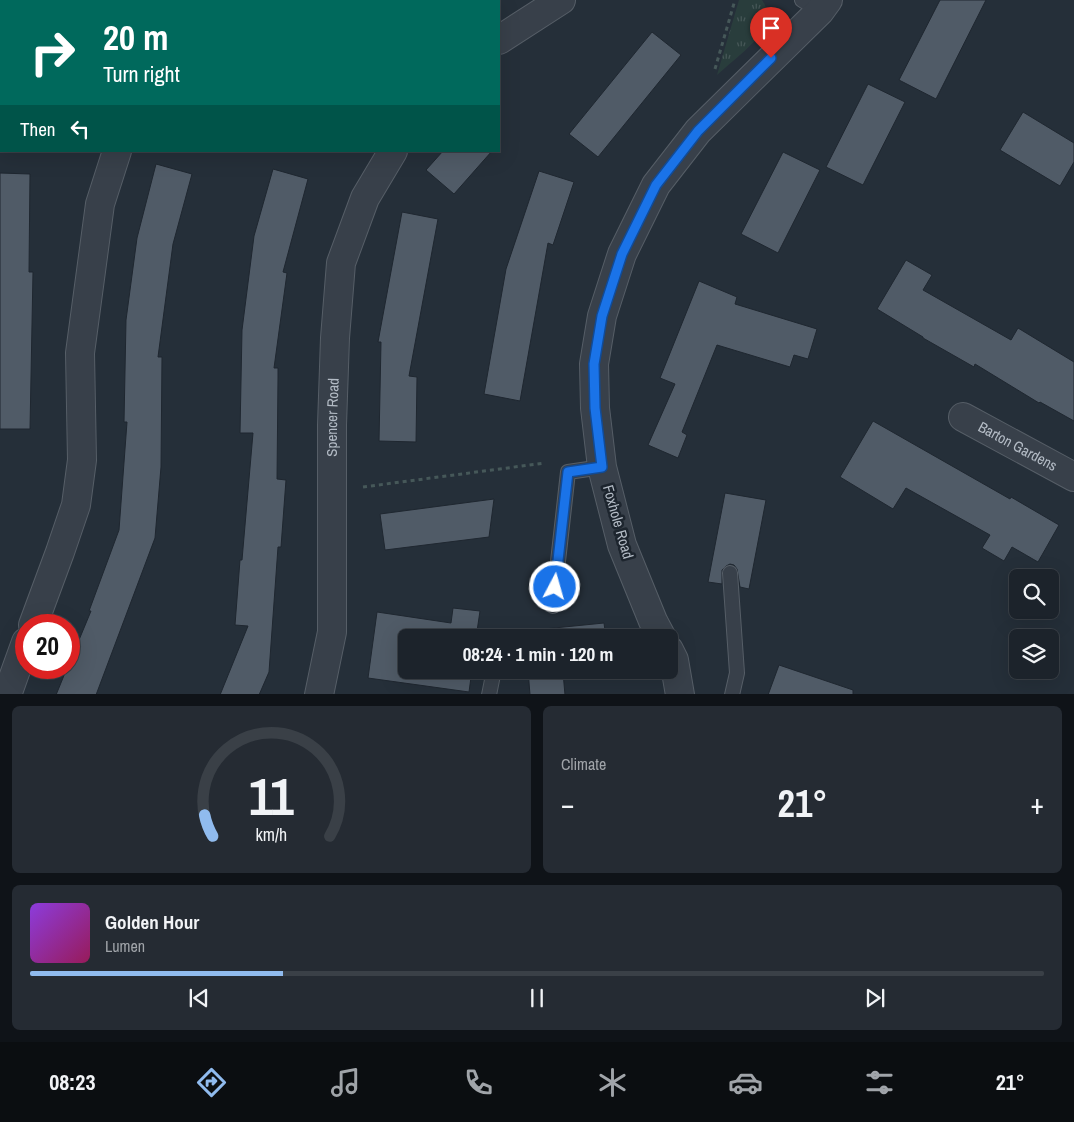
<!DOCTYPE html>
<html lang="en">
<head>
<meta charset="utf-8">
<style>
	:root { --surface:#1c232b; --page:#252b33; --text:#f1f3f6; --muted:#a0a4a9; --line:#3a4047; --accent:#90bbee }
	body { margin:0; font-family:"Archivo Narrow",sans-serif; background:var(--page); color:var(--text); height:100vh; display:flex; flex-direction:column; font-size:19px; white-space:nowrap }
	* { box-sizing:border-box; margin:0 }
	p { font-size:16px; color:var(--muted) }
	.icon { flex:none; width:28px; height:28px; fill:none; stroke:currentColor; stroke-width:2; stroke-linecap:round; stroke-linejoin:round }
	.map { position:relative; height:694px; overflow:hidden }
	.details { display:flex; flex-direction:column; gap:12px; padding:12px; background:#0f1318; flex:1 }
	.details>* { flex:none }
	.hud { position:absolute; left:0px; top:0px; width:500px; height:152px; box-shadow:0 5px 20px #0002,0 0 0 1px var(--line); background:#00695c; color:#fff; overflow:hidden }
	.tools { position:absolute; left:1009px; top:569px; display:grid; gap:10px }
	.tools a { display:grid; place-items:center; width:50px; height:50px; border-radius:8px; background:var(--surface); box-shadow:0 5px 20px #0002,0 0 0 1px var(--line); font-size:25px }
	.speed { position:absolute; left:15px; top:614px; display:flex; gap:10px; font-size:25px; font-weight:700; text-align:center }
	.speed>* { display:grid; place-content:center; width:65px; height:65px; border-radius:50%; background:var(--surface); box-shadow:0 5px 20px #0002,0 0 0 1px var(--line); line-height:1 }
	.speed .limit { border:8px solid #d22; background:#fff; color:#111 }
	.pin { position:absolute; display:grid; place-items:center; width:42px; height:42px; color:#fff; margin:-51px -21px; border-radius:50% 50% 50% 0; rotate:-45deg; box-shadow:0 0 5px #0007 }
	.pin .icon { rotate:45deg }
	.me { position:absolute; width:55px; margin:-28px; rotate:6deg; stroke-linejoin:round; filter:drop-shadow(0 0 4px #0008) }
	.turn { display:flex; align-items:center; gap:18px; height:105px; padding:0 20px; font-size:22px }
	.turn .icon { width:65px; height:65px; stroke-width:2.5 }
	.turn b { display:block; font-size:35px; line-height:42px }
	.then { display:flex; align-items:center; height:48px; padding:0 20px; background:#0003; gap:10px; font-size:19px }
	.big { font-size:38px; font-weight:700; line-height:1.1 }
	.details .tile { flex:1; display:flex; flex-direction:column; justify-content:center; gap:8px; min-width:0; padding:0 18px; border-radius:8px; background:var(--page) }
	.details .dial { align-items:center; gap:0 }
	.dial svg { height:130px; overflow:visible; fill:none; stroke:var(--line); stroke-width:7; stroke-linecap:round; text-anchor:middle }
	.dial text { fill:var(--text); stroke:none }
	.song { display:flex; align-items:center; gap:15px }
	.cover { width:60px; height:60px; border-radius:8px; background:linear-gradient(135deg,hsl(270 70% 55%),hsl(330 70% 35%)) }
	.played { height:5px; border-radius:2px; background:linear-gradient(90deg,var(--accent) 25%,var(--line) 25%) }
	.keys { display:flex; justify-content:space-around; direction:ltr }
	.heat { display:flex; justify-content:space-between; align-items:center; font-size:28px; direction:ltr }
	.details .tiles { flex:1; display:grid; gap:12px; grid-template-columns:1fr 1fr }
	.tile:last-child { grid-column:span 2 }
	.trip { position:absolute; left:398px; top:629px; width:280px; height:50px; border-radius:8px; background:var(--surface); box-shadow:0 5px 20px #0002,0 0 0 1px var(--line); font-weight:700; line-height:50px; text-align:center }
	.tab-bar { display:flex; height:80px; justify-content:space-around; align-items:center; background:#0b0e11; color:var(--muted) }
	.tab-bar .icon { width:35px; height:35px }
	.tab-bar .on { color:var(--accent) }
	.tab-bar b { font-size:22px; color:var(--text) }
	.map>svg:first-child { display:block }
	.grass { fill:url(#grass-tufts) }
	.building { fill:#505b67; stroke:#1f2730 }
	.lines { fill:none; stroke-linecap:round; stroke-linejoin:round }
	.service-casing { stroke:#565e67; stroke-width:16 }
	.minor-casing { stroke:#565e67; stroke-width:30 }
	.path { stroke:#465859; stroke-width:3; stroke-dasharray:4 4; stroke-linecap:butt }
	.service { stroke:#38404a; stroke-width:14 }
	.minor { stroke:#38404a; stroke-width:28 }
	.route-casing { stroke:#114b97; stroke-width:12 }
	.route { stroke:#1a73e8; stroke-width:9 }
	.labels { text-anchor:middle; stroke-width:5; stroke-linejoin:round; paint-order:stroke }
	.street-label { font-size:15px; fill:#b3bbc5; stroke:#1d252e }
</style>
</head>
<body>
<div class="map">
<svg width="1074" height="695" viewBox="0 0 1074 695">
	<defs>
		<pattern id="grass-tufts" width="24" height="20" patternUnits="userSpaceOnUse" patternTransform="scale(1.25)"><rect width="24" height="20" fill="#293d3c"/><path d="M3 7l-1-3M5 7V3M7 7l1-3M15 17l-1-3M17 17v-4M19 17l1-3" fill="none" stroke="#465757"/></pattern>
	</defs>
	<rect width="100%" height="100%" fill="#252f39"/>
	<path class="grass" d="M739 0H762C767 7 769 15 767 23 762 39 730 63 717 75Z"/>
	<path class="building" d="M940 0H986L936 99 899 80Z
		M652 32 681 55 598 157 569 134Z
		M868 84 905 102 863 185 826 167Z
		M1023 112 1074 143V162L1060 186 1000 150Z
		M443 151H492L454 194 426 170Z
		M783 152 820 170 778 253 741 234Z
		M156 164 192 174 173 244 158 357H162L161 467 155 538 96 695H56L67 668H69V664L91 611H89L119 530 127 422H124L126 320 137 238Z
		M273 169 308 179 283 272 287 273 274 368H278V378L277 479 286 480 281 547H278L269 672 259 695H220L248 626 235 625 240 560H242L253 433H240L242 330 254 236Z
		M539 171 574 182 553 245 548 243 520 401 484 394 506 269Z
		M0 173 30 174 29 272H33L30 429H0Z
		M402 212 438 219 409 376 417 377 416 442 379 441 381 342H378Z
		M906 260 932 275 923 290 1011 340 1018 328 1074 362V421L1040 402 1039 403 975 364 974 367 923 338V337L877 309Z
		M699 281 737 297 735 304 817 329 808 359 794 355 790 367 717 345 682 432 687 435 678 458 648 445 675 384 660 378Z
		M873 421 1010 499 1011 497 1059 525 1038 562 1012 547 1004 561 982 548 990 535 906 488 893 509 840 477Z
		M725 493 766 500 749 589 740 587 737 569 734 565 730 564 726 566 722 570V584L708 582Z
		M494 499 489 537 385 550 380 514Z
		M453 608 480 611 476 638H406V670H472L469 692 368 678 377 612 451 623Z
		M604 623 606 638H524V631Z
		M779 665 853 690V695H768Z
		M528 670H579L563 672 565 695H530Z"/>
	<g class="lines">
		<g class="service-casing">
			<path id="service" d="M802 0 820 11
				M730 573 737 673 732 695
				M553 606 568 472 602 467
				M489 695 494 670"/>
		</g>
		<g class="minor-casing">
			<g id="minor">
				<path d="M190 1 191 0"/>
				<path d="M499 40 561 0"/>
				<path id="s1" d="M963 417 1074 477"/>
				<path d="M33 625 60 552 76 505 82 460 80 353 100 204 117 151"/>
				<path d="M662 638 653 621 622 545 602 467 595 408 594 364 602 316 622 254 656 185 698 131 820 11 828 0"/>
				<path d="M669 650 674 660 680 695"/>
				<path d="M7 695 26 642"/>
				<path id="s2" d="M319 695 332 632V425L335 338 341 263 365 198 393 151"/>
			</g>
		</g>
		<path class="path" d="M715 69 735 0
			M363 487 545 463"/>
		<use href="#service" class="service"/>
		<use href="#minor" class="minor"/>
	</g>
	<g class="lines">
		<g class="route-casing">
			<path id="route" d="M555 587 568 472 602 467 595 408 594 364 602 316 622 254 656 185 698 131 771 58"/>
		</g>
		<use href="#route" class="route"/>
	</g>
	<g class="labels">
		<g class="street-label">
			<text dy="5" stroke="none"><textPath href="#s2" startOffset="279">Spencer Road</textPath></text>
			<text dy="5" stroke="none"><textPath href="#s1" startOffset="62">Barton Gardens</textPath></text>
			<text transform="translate(618 522) rotate(74)" y="5">Foxhole Road</text>
		</g>
	</g>
</svg>
<div class="tools">
<a><svg class="icon" aria-label="search" viewBox="0 0 24 24"><circle cx="10" cy="10" r="6"/><path d="M15 15l6 6"/></svg></a>
<a><svg class="icon" aria-label="layers" viewBox="0 0 24 24"><path d="M12 4l9 5-9 5-9-5zM3 14l9 5 9-5"/></svg></a>
</div>
<div class="speed"><div class="limit">20</div></div>
<div class="pin" style="left:771px;top:58px;background:#d93025"><svg class="icon" aria-label="arrive" viewBox="0 0 24 24"><path d="M6 21V4h12l-3 4 3 4H6"/></svg></div>
<svg class="me" style="left:555px;top:587px" viewBox="-20 -20 40 40"><circle r="17" fill="#1a73e8" stroke="#fff" stroke-width="3"/><path d="M0-11L8 9 0 5-8 9z" fill="#fff"/></svg>
<div class="trip">08:24 · 1 min · 120 m</div>
<div class="hud">
<div class="turn"><svg class="icon" aria-label="right" viewBox="0 0 24 24"><path d="M7 20v-9h11M14 6l5 5-5 5"/></svg><div><b>20 m</b>Turn right</div></div>
<div class="then">Then<svg class="icon" aria-label="left" viewBox="0 0 24 24"><path d="M17 20v-9H6M10 6l-5 5 5 5"/></svg></div>
</div>
</div>
<section class="details">
<div class="tiles">
<div class="tile dial"><svg viewBox="0 0 100 80">
<path d="M14 69A42 42 0 1 1 86 69"/>
<path d="M14 69A42 42 0 0 1 9 56" stroke="#90bbee"/>
<text x="50" y="56" font-size="32" font-weight="700">11</text>
<text x="50" y="72" font-size="11">km/h</text>
</svg></div>
<div class="tile"><p>Climate</p>
<div class="heat"><a>−</a><b class="big">21°</b><a>+</a></div>
</div>
<div class="tile">
<div class="song"><i class="cover"></i><div><b>Golden Hour</b><p>Lumen</p></div></div>
<div class="played"></div>
<div class="keys"><svg class="icon" aria-label="previous" viewBox="0 0 24 24"><path d="M18 5L8 12l10 7zM5 5v14"/></svg><svg class="icon" aria-label="pause" viewBox="0 0 24 24"><path d="M8 5v14M16 5v14"/></svg><svg class="icon" aria-label="next" viewBox="0 0 24 24"><path d="M6 5l10 7-10 7zM19 5v14"/></svg></div>
</div>
</div>
</section>
<nav class="tab-bar">
<b>08:23</b>
<svg class="icon on" aria-label="directions" viewBox="0 0 24 24"><path d="M12 3l9 9-9 9-9-9zM9 14v-3h6M13 9l2 2-2 2"/></svg>
<svg class="icon" aria-label="music" viewBox="0 0 24 24"><path d="M9 18V5l10-2v13"/><circle cx="6" cy="18" r="3"/><circle cx="16" cy="16" r="3"/></svg>
<svg class="icon" aria-label="phone" viewBox="0 0 24 24"><path d="M5 4h4l2 5-3 2q2 4 5 5l2-3 5 2v4C11 20 4 13 5 4z"/></svg>
<svg class="icon" aria-label="climate" viewBox="0 0 24 24"><path d="M12 3v18M4 7l16 10M4 17L20 7"/></svg>
<svg class="icon" aria-label="car" viewBox="0 0 24 24"><path d="M5 17H2v-5l4-1 3-4h7l3 4 3 1v5h-3M9 17h6M6 11h13"/><circle cx="7" cy="17" r="2"/><circle cx="17" cy="17" r="2"/></svg>
<svg class="icon" aria-label="filters" viewBox="0 0 24 24"><path d="M4 7h16M4 17h16"/><circle cx="9" cy="7" r="2"/><circle cx="15" cy="17" r="2"/></svg>
<b>21°</b>
</nav>
</body>
</html>
